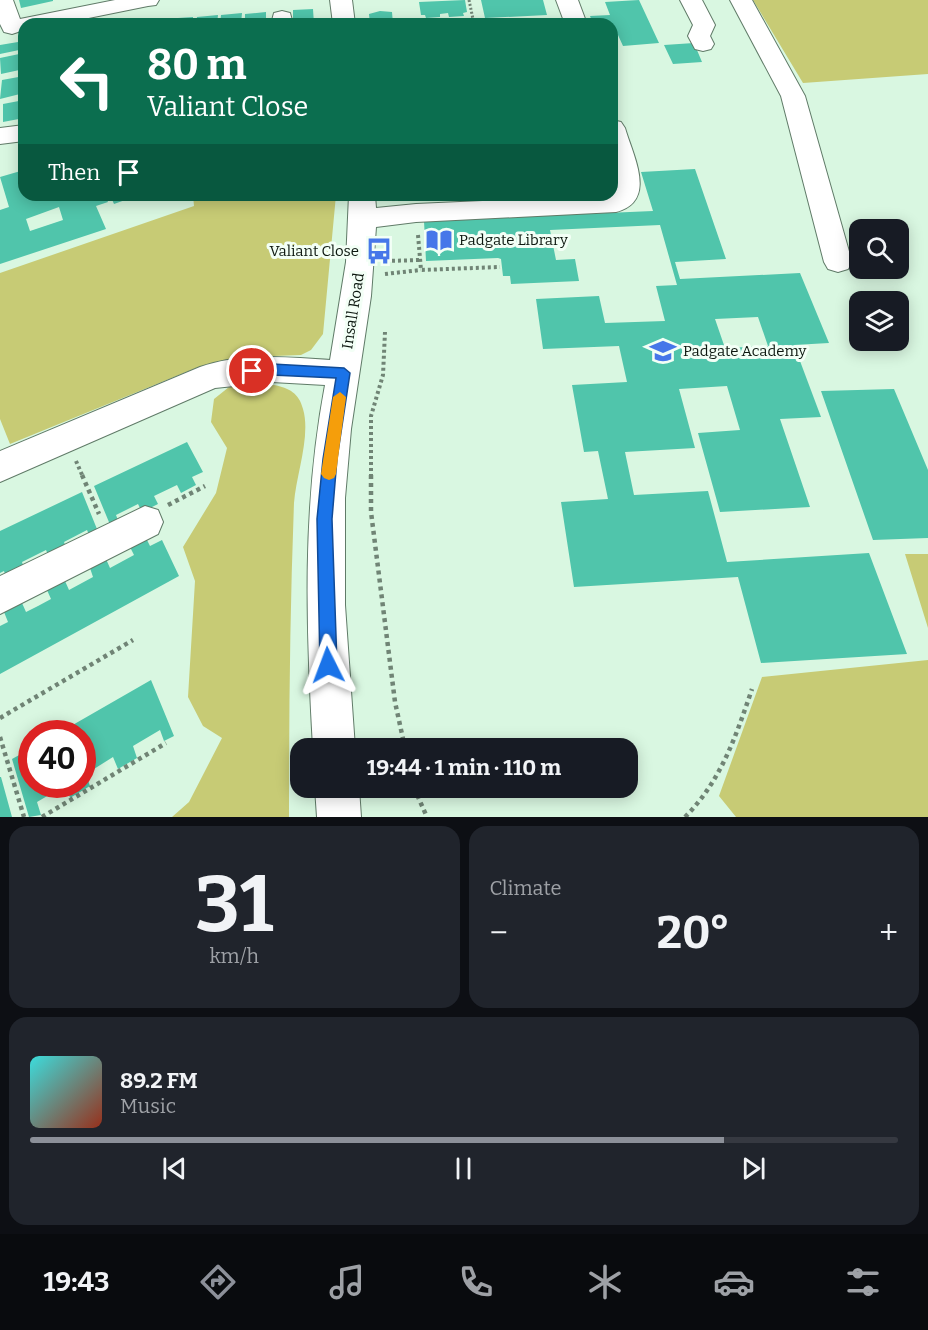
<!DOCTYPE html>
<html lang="en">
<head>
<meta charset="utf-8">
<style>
	:root { --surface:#171b24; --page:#20242c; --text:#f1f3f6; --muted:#9ea1a6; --line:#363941; --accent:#8c9099 }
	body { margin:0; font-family:Bitter,serif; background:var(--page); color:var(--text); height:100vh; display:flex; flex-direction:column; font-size:22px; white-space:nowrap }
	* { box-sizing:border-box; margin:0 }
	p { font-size:20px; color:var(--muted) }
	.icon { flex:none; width:33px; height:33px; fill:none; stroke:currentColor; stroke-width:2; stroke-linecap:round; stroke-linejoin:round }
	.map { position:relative; height:817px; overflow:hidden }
	.side { display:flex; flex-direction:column; gap:9px; padding:9px; background:#0d0f14; flex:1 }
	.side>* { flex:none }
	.banner { position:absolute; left:18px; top:18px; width:600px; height:183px; border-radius:18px; box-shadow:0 3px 15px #0003; background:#0b6e4f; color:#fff; overflow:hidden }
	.tools { position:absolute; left:849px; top:219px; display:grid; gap:12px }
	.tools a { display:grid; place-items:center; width:60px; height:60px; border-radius:12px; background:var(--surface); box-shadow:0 3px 15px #0003; font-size:30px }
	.speed { position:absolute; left:18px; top:720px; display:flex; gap:12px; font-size:30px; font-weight:700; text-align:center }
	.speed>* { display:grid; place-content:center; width:78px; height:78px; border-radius:50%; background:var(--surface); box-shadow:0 3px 15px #0003; line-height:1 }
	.speed .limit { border:9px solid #d22; background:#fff; color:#111 }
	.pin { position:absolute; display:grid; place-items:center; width:51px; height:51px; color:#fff; margin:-26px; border:3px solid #fff; border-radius:50%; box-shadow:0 2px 6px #0007 }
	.me { position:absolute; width:66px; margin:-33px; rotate:357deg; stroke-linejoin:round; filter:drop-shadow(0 0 4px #0008) }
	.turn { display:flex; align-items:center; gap:21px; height:126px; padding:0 30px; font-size:27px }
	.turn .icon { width:78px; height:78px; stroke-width:2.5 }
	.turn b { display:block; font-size:42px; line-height:51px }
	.then { display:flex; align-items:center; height:57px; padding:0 30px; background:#0003; gap:12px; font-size:22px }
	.big { font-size:45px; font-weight:700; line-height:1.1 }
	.side .widget { flex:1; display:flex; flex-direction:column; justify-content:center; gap:9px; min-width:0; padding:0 21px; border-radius:18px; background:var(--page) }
	.side .dial { align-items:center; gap:0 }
	.dial b { font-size:78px; line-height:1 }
	.song { display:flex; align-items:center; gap:18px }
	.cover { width:72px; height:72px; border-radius:9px; background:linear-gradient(135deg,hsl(180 70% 55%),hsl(10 70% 35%)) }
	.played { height:6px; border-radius:3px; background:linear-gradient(90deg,var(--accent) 80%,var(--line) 80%) }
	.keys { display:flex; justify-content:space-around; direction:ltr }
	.heat { display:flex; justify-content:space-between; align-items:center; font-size:33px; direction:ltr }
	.side .tiles { flex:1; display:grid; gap:9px; grid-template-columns:1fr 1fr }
	.widget:last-child { grid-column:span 2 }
	.trip { position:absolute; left:290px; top:738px; width:348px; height:60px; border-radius:18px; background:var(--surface); box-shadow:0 3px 15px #0003; font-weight:700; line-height:60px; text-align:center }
	.menu { display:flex; height:96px; justify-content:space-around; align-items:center; background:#090b0e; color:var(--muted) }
	.menu .icon { width:42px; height:42px }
	.menu .on { color:var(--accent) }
	.menu b { font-size:27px; color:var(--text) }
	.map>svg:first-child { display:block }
	.green { fill:#c7cb75 }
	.building { fill:#50c5ab; fill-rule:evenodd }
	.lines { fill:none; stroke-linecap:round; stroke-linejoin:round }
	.minor-casing { stroke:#607b68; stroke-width:2 }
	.path-far2 { stroke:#708475; stroke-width:3; stroke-dasharray:2 2; stroke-linecap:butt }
	.path-far1 { stroke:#708475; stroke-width:4; stroke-dasharray:3 3; stroke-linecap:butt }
	.path { stroke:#708475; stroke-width:4.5; stroke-dasharray:4 4; stroke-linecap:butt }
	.minor { fill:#fff; fill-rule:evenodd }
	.route { fill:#1a73e8; stroke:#114b97; stroke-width:1.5 }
	.slow { fill:#f59e0b }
	.labels { text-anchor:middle; stroke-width:6; stroke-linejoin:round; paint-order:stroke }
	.poi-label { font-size:15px; fill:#0d1810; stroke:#f3fff6; text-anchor:start }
	.street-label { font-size:15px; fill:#0d1810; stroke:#f3fff6 }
</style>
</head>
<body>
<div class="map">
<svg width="928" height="817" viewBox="0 0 928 817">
	<rect width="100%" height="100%" fill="#d9f7e1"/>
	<path class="green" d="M753 0H928V74L803 83Z
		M193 195H336L323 334 311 350 301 355 249 357 196 368 10 444 0 419V273L194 206Z
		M274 385C289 388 299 393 303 409 311 436 296 475 294 503 290 608 289 712 289 817H172L189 802 222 738 203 726 188 697 195 581 183 547 216 493 227 448 211 422 214 399 229 387Z
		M905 554H928V628Z
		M928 660V817H736L719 796 762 677Z"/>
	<path class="building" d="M19 0H53V1L21 8Z
		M465 0 467 12 463 13 464 16 449 17 448 13 440 14V17L426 18 425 15H421L419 2Z
		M481 0H543L547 15 485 18Z
		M639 0 659 43 623 46 618 35H612V24H593L590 16 610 15 605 2Z
		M313 9 314 24 293 23V10Z
		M380 11 392 12 393 24H370L369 14Z
		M266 12V24H245V14Z
		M242 13 241 24H220L221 15Z
		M218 15 217 24H196L197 17Z
		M193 17V24H162L163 19Z
		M24 41V49L0 54V45Z
		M694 43 702 62 673 64 664 45Z
		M24 53V69L1 74 0 58Z
		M24 76V93L0 99 2 80Z
		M24 100V118L3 122V104Z
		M695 169 726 259 675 262 680 279 800 273 829 343 794 345 821 417 780 419 810 507 720 512 698 433 740 430 727 386 679 389 695 448 625 452 634 495 708 491 727 562 869 553 907 654 761 663 738 577 574 587 561 502 608 499 598 451 584 452 572 385 627 382 619 346 543 349 536 299 599 296 605 323 665 321 656 286 677 285 660 225 550 230 556 260 575 259 579 281 511 284 510 276H503L501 259 498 258 426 261 424 221 653 211 641 172ZM758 317 768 346 725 348 715 319Z
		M24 170V195H105L108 202 96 206 106 229 0 264V210L9 207 0 177ZM59 207 63 220 30 231 26 219Z
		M110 195H139L114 204Z
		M424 195H474V197L425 200Z
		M894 389 928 470V538L873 540 821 391Z
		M187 442 203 472 192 477 196 485 181 493 177 485 154 496 158 504 142 512 138 504 116 515 119 523 111 527 94 486Z
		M82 492 99 534 91 539 87 530 64 542 67 550 50 559 46 550 22 562 25 571 7 580 4 571 0 573V531Z
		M146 538 150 546 162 540 179 576 0 674V626L8 622 4 612 22 603 26 612 38 606 51 599 47 590 65 581 69 590 93 577 90 568 106 559 110 568 134 555 130 547Z
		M151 680 174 736 164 741 160 730 133 746 137 758 118 769 113 757 86 774 90 786 70 798 66 785 37 802 41 815 29 817 12 759 32 748V784H82V734H57Z
		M0 777H1L12 817H0Z"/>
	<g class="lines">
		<g class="minor-casing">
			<path id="minor" d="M0 0H13L20 19 115 0H159L156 5 148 6 59 24H24V30L12 34 4 32 0 24Z
				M330 0H352L355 24H333Z
				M556 0H578L587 24H565Z
				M680 0H702L715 25 710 36 714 44 711 49 703 51 695 49 688 36 693 25Z
				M730 0H752L805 96 852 262 848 269 838 272 828 269 824 262 781 96Z
				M282 11 290 13 293 24H271L274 13Z
				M612 120 621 122 625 128C633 156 658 201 616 212L416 222 376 227 371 296 351 429 345 498V605L355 748H313C306 626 302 506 325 385L272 382 215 388 0 482V451L200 367C241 353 287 357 330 360L346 262 349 195H375L376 208 416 204 612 195C613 171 612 145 612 120Z
				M24 125V141L0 144V128Z
				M145 506 158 510 163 522 158 534 0 614V576Z
				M315 788H359L361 817H317Z"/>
		</g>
		<path class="path-far2" d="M469 0 474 24"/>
		<path class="path-far1" d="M418 235 421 270 500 267
			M386 261 420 260
			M385 274 421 270
			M76 461 83 477
			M371 477V416L383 375 385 332"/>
		<path class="path" d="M82 475 99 514
			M371 475V512L395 702 405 748
			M168 505 205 486
			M0 718 133 640
			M0 737 24 817
			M414 788 427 817
			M42 817 166 743
			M685 817C721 781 736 736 752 689"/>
		<use href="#minor" class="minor"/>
	</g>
	<path class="route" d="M272 364 344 368 350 373 337 459 332 519 337 665 334 671 328 673 322 671 320 665 317 519 323 459 336 378 272 375 252 376 245 371 252 366Z"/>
	<path class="slow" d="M340 392 346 397 336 474 334 478 329 480 324 478 321 474 333 397Z"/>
	<defs>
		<g id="library-bare" transform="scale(2.07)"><path d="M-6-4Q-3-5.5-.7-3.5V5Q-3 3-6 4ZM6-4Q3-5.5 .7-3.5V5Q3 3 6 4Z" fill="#4677e9" stroke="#f3fff6" stroke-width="2.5" paint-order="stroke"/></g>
		<g id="bus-bare" transform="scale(2.07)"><path d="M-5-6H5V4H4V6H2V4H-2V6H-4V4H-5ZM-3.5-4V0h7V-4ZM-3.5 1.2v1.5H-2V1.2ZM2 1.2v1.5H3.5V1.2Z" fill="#4677e9" stroke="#f3fff6" stroke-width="2.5" paint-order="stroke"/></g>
		<g id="school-bare" transform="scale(2.07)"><path d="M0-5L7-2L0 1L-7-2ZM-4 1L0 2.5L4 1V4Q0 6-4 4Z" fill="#4677e9" stroke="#f3fff6" stroke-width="2.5" paint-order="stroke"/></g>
	</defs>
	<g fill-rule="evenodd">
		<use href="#library-bare" x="439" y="240"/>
		<use href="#bus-bare" x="379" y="251"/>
		<use href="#school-bare" x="663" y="351"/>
	</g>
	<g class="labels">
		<g class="poi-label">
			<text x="459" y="245">Padgate Library</text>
			<text x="359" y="256" text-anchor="end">Valiant Close</text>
			<text x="683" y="356">Padgate Academy</text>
		</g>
		<g class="street-label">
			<text transform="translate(353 311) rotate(-81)" y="5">Insall Road</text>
		</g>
	</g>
</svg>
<div class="tools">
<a><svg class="icon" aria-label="search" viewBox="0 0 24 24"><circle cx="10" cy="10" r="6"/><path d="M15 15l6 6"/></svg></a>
<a><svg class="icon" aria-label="layers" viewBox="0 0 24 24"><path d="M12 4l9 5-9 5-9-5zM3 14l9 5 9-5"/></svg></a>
</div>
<div class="speed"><div class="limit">40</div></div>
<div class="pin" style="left:252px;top:371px;background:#d93025"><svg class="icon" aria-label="arrive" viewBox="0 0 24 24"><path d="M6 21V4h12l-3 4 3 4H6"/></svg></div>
<svg class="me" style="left:328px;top:665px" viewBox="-20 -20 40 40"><path d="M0-17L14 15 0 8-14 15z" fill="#1a73e8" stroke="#fff" stroke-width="4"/></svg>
<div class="trip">19:44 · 1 min · 110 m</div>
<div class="banner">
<div class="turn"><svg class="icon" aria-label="left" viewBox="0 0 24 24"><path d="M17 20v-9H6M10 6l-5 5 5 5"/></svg><div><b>80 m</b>Valiant Close</div></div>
<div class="then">Then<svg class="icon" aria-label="arrive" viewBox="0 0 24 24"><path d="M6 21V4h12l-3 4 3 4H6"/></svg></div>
</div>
</div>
<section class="side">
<div class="tiles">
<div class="widget dial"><b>31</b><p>km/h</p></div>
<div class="widget"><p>Climate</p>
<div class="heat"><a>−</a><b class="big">20°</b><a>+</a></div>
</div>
<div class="widget">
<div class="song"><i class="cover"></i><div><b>89.2 FM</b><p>Music</p></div></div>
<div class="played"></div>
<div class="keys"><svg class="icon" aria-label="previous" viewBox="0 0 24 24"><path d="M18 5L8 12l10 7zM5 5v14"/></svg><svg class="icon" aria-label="pause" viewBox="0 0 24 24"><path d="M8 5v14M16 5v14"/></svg><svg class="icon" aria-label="next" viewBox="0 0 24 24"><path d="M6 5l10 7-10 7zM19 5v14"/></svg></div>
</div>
</div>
</section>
<nav class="menu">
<b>19:43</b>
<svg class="icon on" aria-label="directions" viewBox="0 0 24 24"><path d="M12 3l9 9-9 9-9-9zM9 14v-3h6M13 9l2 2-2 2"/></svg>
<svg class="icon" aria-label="music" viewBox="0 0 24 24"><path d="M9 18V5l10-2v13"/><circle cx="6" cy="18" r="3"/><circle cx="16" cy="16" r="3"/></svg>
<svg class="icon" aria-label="phone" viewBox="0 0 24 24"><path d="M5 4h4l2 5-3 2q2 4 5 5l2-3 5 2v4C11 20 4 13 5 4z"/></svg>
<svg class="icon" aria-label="climate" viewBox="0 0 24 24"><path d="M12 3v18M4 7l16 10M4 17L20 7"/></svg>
<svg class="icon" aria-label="car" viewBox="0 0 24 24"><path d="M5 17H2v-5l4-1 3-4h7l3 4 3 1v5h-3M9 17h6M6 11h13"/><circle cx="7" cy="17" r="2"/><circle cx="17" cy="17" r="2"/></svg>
<svg class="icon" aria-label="filters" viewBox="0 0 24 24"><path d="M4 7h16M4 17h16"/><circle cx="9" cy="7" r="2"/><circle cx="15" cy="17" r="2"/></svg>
</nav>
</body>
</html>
